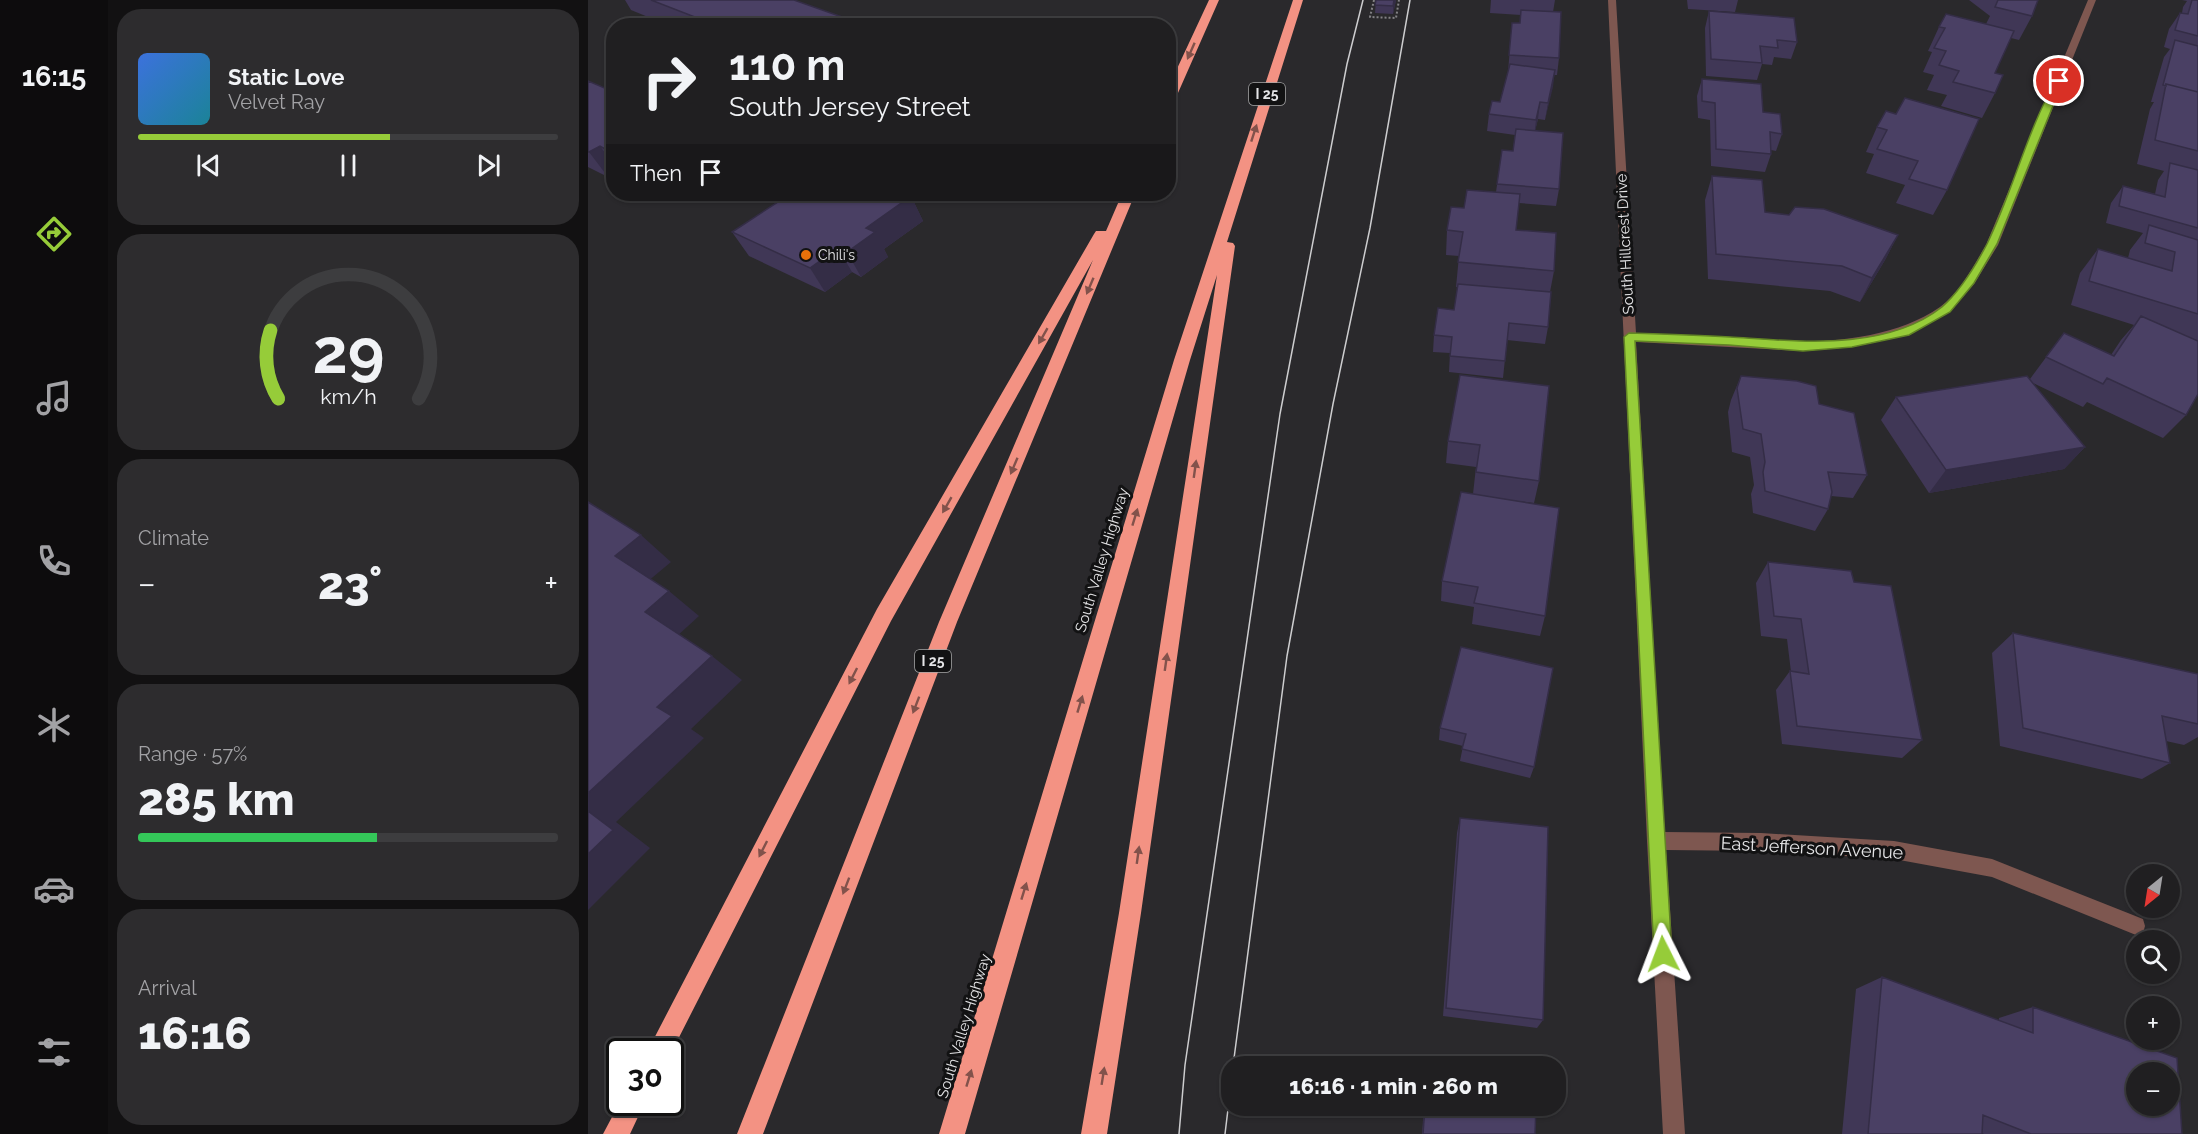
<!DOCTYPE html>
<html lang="en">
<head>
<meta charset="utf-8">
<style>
	:root { --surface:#201f21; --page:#2d2c2e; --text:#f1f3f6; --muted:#a2a2a5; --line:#3d3d3f; --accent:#96cc39 }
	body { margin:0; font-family:Raleway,sans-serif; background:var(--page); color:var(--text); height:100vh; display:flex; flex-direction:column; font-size:22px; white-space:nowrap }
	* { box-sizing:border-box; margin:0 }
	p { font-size:20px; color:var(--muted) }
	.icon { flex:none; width:33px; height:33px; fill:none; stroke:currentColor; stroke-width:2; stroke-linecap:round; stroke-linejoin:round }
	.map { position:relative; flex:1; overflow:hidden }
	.sheet { display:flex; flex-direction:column; gap:9px; padding:9px; background:#121112; width:480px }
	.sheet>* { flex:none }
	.top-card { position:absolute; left:18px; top:18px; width:570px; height:183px; border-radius:24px; box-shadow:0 2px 4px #0004,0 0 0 2px var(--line); background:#201f21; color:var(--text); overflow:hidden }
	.needle { width:39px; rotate:210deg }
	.buttons { position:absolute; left:1538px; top:864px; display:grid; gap:12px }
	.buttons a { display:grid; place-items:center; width:54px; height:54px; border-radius:50%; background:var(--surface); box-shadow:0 2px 4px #0004,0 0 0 2px var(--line); font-size:30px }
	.speed { position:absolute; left:18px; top:1038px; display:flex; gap:12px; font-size:30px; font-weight:700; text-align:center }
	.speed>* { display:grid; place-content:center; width:78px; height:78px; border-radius:50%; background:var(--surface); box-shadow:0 2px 4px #0004,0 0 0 2px var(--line); line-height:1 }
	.speed .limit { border:3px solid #111; border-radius:9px; background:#fff; color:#111 }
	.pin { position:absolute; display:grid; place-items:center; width:51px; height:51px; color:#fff; margin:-26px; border:3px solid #fff; border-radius:50%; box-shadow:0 2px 6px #0007 }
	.me { position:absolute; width:66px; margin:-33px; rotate:357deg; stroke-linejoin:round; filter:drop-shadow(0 0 4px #0008) }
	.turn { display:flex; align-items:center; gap:21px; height:126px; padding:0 24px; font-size:27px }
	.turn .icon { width:78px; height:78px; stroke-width:2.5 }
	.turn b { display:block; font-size:42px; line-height:51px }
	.then { display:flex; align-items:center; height:57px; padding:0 24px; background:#0003; gap:12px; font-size:22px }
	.big { font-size:45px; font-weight:800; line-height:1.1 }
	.sheet .tile { flex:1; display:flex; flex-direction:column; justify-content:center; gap:9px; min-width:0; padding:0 21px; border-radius:24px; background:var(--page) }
	.sheet .dial { align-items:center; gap:0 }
	.dial svg { height:156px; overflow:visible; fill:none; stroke:var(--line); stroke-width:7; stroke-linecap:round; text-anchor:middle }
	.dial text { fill:var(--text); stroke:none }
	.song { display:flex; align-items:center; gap:18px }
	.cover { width:72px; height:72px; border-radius:9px; background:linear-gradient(135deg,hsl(220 70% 55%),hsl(190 70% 35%)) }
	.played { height:6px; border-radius:3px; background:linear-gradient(90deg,var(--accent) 60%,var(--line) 60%) }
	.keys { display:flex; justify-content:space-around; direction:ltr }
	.heat { display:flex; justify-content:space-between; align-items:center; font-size:33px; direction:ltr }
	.charge { height:9px; border-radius:4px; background:linear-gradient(90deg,#34c759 57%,var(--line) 0) }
	.trip { position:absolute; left:633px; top:1056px; width:345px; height:60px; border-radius:24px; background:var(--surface); box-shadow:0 2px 4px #0004,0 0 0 2px var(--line); font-weight:800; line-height:60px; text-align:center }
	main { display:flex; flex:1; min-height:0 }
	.dock { display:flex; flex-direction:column; width:108px; justify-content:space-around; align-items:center; background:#0d0c0d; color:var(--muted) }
	.dock .icon { width:42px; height:42px }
	.dock .on { color:var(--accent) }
	.dock b { font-size:27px; color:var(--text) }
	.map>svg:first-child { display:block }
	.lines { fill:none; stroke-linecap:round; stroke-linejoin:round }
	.path { stroke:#838285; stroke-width:2; stroke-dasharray:2 2; stroke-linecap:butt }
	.street { fill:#7e5750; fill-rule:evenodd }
	.highway { fill:#f39283; fill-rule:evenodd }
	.tram { stroke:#cdcdcf; stroke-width:1.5 }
	.wall { fill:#403756 }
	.shaded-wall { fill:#342d46 }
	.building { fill:#4a4064; stroke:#342d46; stroke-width:1.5; fill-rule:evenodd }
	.oneway { fill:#82524b }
	.route { fill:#96cc39; stroke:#628525; stroke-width:1.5 }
	.food-dot { fill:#e8710a; stroke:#121213; stroke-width:2 }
	.labels { text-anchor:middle; stroke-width:6; stroke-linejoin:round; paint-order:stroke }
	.shield { fill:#121213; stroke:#a6a6a7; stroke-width:1.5 }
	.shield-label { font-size:14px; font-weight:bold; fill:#e5e5e7 }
	.far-poi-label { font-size:14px; fill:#e5e5e7; stroke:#121213; text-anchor:start }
	.street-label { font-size:15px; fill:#e5e5e7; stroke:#121213 }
	.near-street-label { font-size:18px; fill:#e5e5e7; stroke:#121213 }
</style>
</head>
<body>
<main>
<nav class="dock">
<b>16:15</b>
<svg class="icon on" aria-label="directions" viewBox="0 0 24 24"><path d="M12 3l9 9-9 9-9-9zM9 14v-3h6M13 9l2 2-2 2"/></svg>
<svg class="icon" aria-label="music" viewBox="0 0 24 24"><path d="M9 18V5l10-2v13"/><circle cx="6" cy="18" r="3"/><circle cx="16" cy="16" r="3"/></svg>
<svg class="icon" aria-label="phone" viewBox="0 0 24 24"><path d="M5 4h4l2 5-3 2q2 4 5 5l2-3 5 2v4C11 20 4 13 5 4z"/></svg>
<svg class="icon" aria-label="climate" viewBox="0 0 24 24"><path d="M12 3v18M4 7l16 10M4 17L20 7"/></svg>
<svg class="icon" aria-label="car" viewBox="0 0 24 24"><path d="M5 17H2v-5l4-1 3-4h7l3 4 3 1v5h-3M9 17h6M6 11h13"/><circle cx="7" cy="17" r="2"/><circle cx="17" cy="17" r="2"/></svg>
<svg class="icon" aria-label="filters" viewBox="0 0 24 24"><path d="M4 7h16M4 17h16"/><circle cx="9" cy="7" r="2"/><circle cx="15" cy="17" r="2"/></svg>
</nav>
<section class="sheet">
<div class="tile">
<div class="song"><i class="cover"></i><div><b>Static Love</b><p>Velvet Ray</p></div></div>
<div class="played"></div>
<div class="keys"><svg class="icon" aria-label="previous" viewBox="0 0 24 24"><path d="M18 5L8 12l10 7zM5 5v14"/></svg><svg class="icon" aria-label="pause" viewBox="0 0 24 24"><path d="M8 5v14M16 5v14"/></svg><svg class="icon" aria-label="next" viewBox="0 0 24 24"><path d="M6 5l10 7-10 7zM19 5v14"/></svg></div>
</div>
<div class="tile dial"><svg viewBox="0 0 100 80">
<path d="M14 69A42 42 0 1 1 86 69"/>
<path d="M14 69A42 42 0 0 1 10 34" stroke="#96cc39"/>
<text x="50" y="56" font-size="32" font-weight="700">29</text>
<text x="50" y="72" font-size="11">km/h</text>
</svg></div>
<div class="tile"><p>Climate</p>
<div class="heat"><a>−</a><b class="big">23°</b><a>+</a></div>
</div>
<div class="tile"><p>Range · 57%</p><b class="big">285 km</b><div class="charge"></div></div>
<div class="tile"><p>Arrival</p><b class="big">16:16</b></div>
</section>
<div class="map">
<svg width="1610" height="1134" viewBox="0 0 1610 1134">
	<rect width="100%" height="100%" fill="#2a292c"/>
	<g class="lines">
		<path class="path" d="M786 0 782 17 808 18 811 0"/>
		<path class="street" d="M1020 0H1028L1048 333C1138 338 1274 361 1352 307 1372 293 1386 265 1398 245L1500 0H1508L1410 245 1386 284 1362 312 1321 335 1264 347 1215 351 1048 342 1076 832 1173 833 1306 841 1404 859 1555 919 1557 926 1555 933 1548 935 1404 877 1306 859 1173 851 1078 850 1097 1134H1075L1059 841Z"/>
		<path class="highway" d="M621 0H631L586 102 580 105V88Z
			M705 0H715L639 242 645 243 647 246 553 913 519 1134H493L531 913 629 275 602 360 377 1134H351L586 360Z
			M534 194H547L369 622 175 1134H149L351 622 505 260 303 621 82 1055V1052H59L289 609 506 234 508 231H518Z
			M32 1102H57L42 1134H15Z"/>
		<path class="tram" d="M645 1066 699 656 745 404 782 228 822 0
			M591 1134 597 1065 692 414 759 64 775 0
			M637 1134 644 1076"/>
	</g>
	<path class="wall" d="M37 0H206L258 26H82L43 10Z
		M788 0H808L805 14 787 13Z
		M903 0H967L965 12 971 58 969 75H966L957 120 950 119 947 130 971 189 968 206 931 203 928 230 966 271 962 292 960 327 957 344 919 340 915 378 861 372 862 353 845 352 846 335 866 310 870 287H868L871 256 858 255 859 230 876 208 908 192 914 150 925 151 927 135 899 131 901 114 912 102 920 72 924 23H932L933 15 902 13Z
		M1099 0H1150L1147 12 1100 9Z
		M1381 0H1450L1444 16 1431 40 1423 38 1407 73V93L1394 118 1353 106 1359 95 1339 90 1346 75 1335 72 1344 52 1340 51 1351 27 1398 24 1402 16Z
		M1594 0H1610V394L1598 415 1575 438 1499 402 1495 407 1445 383 1497 447 1476 469 1341 493 1293 420 1308 397 1442 379 1476 333 1523 355 1533 340 1546 325 1483 305 1492 273 1510 249 1540 258 1542 250 1555 233 1518 223 1523 203 1535 186 1567 194 1570 180 1576 171 1549 164 1562 109 1566 102H1563L1576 57 1582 49 1576 47 1581 29 1592 13H1594L1595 7 1599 1Z
		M1121 11 1209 42 1203 59 1186 57 1184 65 1174 64 1169 80 1118 76 1117 28Z
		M1114 79 1175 112 1194 134 1188 151 1183 150V154L1177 172 1123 166 1122 120 1110 118 1109 96Z
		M0 81 26 92V173L20 177 0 167Z
		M1298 111 1359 190 1345 215 1308 203 1317 185 1278 173 1286 154 1278 152 1289 127Z
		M1124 176 1177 212 1310 235 1297 260 1272 302 1242 291 1120 279 1117 200Z
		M323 196 335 221 296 249 300 257 273 277 264 272 237 292 161 256 144 232Z
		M872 375 951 481 946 503 914 499 957 616 952 636 884 624 886 607 853 601 854 581 885 494 888 467 858 463 860 441Z
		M1153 376 1231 404 1279 475 1265 498 1243 496 1240 509 1227 531 1165 513 1163 494 1166 485 1162 457 1144 452 1140 412 1143 400Z
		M1180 562 1266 582 1334 740 1314 758 1194 744 1188 690 1202 671 1203 672 1199 639 1173 636 1168 583Z
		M1425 633 1610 674V737L1596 745 1578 741 1582 763 1554 779 1412 746 1404 653Z
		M873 647 946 767 942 778 872 761 875 746 851 740 852 728Z
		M872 818 955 1020 949 1028 855 1016 869 833Z
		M1294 977 1411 1021V1018L1445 1007 1594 1134H1396L1394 1133V1134H1254L1268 989Z
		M836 1106H948L947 1134H834Z"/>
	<path class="shaded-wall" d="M806 0H808L805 14V6Z
		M254 17 258 26H245L244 23Z
		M967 70 965 87 957 120 960 103Z
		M952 102 950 119 946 137 948 120Z
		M26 144V160L17 149Z
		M12 146 26 165V173L20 177 1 152Z
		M323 196 335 221 296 249 300 257 273 277 259 252 278 228Z
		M1310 235 1297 260 1272 302 1284 278Z
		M250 248 264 272 237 292 222 268Z
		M1497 447 1476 469 1341 493 1358 470Z
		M53 535 83 562 59 582 27 556Z
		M81 591 111 616 88 637 57 612Z
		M124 656 154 680 103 729 116 738 28 822 62 848 0 910V793L69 707Z"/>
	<path class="building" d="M63 0H206L254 17 244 23 248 24 246 26H130Z
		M788 0H806L805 6 787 5Z
		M1410 0H1450L1444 16 1407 7Z
		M1604 0H1610V36L1587 30 1592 13 1600 14Z
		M933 10 973 12 971 58 921 55 924 23H932Z
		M1121 11 1206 18 1209 42 1189 40 1190 48 1172 46 1174 63 1123 59Z
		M1358 14 1426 31 1407 73 1415 75 1407 93 1365 82 1371 71 1351 65 1358 51 1346 48 1357 28 1351 27Z
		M1587 40 1610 46V92L1578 84V86L1575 85Z
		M922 64 967 70 960 103 952 102 948 120 901 114 904 101 912 102Z
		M1114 79 1173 84 1175 112 1192 114 1194 134 1182 132 1183 154 1128 149 1127 103 1114 101Z
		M0 81 26 92V144L17 149 12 146 1 152H0Z
		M1578 84 1610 92V151L1567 140Z
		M1317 98 1391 119 1359 190 1321 179 1330 161 1289 149 1299 130 1289 127 1298 111 1308 114Z
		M928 129 975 133 971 189 909 184 914 150 925 151Z
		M1582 163 1610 170V228L1531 206 1535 186 1577 197Z
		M1124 176 1174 180 1177 212 1201 215 1207 207 1236 209 1310 235 1284 278 1254 266 1128 254Z
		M879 190 932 194 928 230 968 233 966 271 870 262 875 232 859 230 863 207 876 208Z
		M202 194H317L323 196 278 228 287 232 259 252 250 248 222 268 144 232Z
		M1561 225 1610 240V314L1501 281 1510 249 1584 271 1587 252 1557 243Z
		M870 284 963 292 960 327 921 323 917 361 862 356 864 337 846 335 850 308 866 310Z
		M1553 316 1610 341V394L1598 415 1519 378 1515 384 1458 357 1476 333 1526 356Z
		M872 375 961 386 951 481 888 472 892 445 860 441Z
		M1153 376 1209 381 1228 386 1231 404 1266 413 1279 475 1240 472 1244 492 1240 509 1177 491 1175 472 1177 462 1173 434 1155 429 1149 388Z
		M1439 376 1497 447 1358 470 1308 397Z
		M873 492 971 508 957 616 886 603 890 587 854 581Z
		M0 502 53 535 27 556 81 591 57 612 124 656 69 707 84 716 0 793Z
		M1180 562 1263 571 1266 582 1303 586 1334 740 1209 726 1202 671 1221 674 1213 619 1186 616Z
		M1425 633 1610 674V724L1574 716 1582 763 1435 728Z
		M873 647 965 668 946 767 874 749 878 734 852 728Z
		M0 811 25 830 0 854Z
		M872 818 960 827 955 1020 858 1008Z
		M1294 977 1445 1033V1007L1589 1058 1594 1134H1443L1395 1115 1394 1134H1280ZM1548 1072H1581V1106H1548Z
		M842 1060 887 1066H841Z
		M837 1106H948L947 1134H835Z"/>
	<defs><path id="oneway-solid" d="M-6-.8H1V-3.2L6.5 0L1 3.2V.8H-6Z" transform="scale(1.5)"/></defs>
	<g class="oneway">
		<use href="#oneway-solid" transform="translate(603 51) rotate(114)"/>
		<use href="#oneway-solid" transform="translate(666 133) rotate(-72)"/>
		<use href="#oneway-solid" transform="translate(502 286) rotate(113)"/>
		<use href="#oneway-solid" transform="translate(455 336) rotate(120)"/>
		<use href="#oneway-solid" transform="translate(426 466) rotate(113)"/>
		<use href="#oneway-solid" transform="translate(607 469) rotate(-82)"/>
		<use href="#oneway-solid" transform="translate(359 505) rotate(120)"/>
		<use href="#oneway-solid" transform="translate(547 517) rotate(-73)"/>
		<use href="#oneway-solid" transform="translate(578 662) rotate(-82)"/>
		<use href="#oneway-solid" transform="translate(265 676) rotate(117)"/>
		<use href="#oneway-solid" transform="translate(492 704) rotate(-73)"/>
		<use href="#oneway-solid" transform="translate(328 705) rotate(111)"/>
		<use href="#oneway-solid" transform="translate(175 849) rotate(117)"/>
		<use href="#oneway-solid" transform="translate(550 855) rotate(-82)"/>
		<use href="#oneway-solid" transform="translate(258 886) rotate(111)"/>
		<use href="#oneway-solid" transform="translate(436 891) rotate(-73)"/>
		<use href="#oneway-solid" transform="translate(515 1076) rotate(-81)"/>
		<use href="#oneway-solid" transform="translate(381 1078) rotate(-73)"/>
	</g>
	<path class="route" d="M1468 80 1475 81 1409 244 1386 283 1362 312 1321 335 1264 347 1215 351 1141 345 1047 341 1084 954 1081 960 1075 962 1069 960 1066 954 1036 337 1041 333C1075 334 1108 335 1142 337 1209 341 1297 352 1354 307 1372 291 1388 265 1399 244 1425 191 1439 131 1468 80Z"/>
	<circle class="food-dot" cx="218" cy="255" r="6"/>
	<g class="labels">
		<g class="shield">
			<rect x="661" y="83" width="36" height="22" rx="4.5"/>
			<rect x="327" y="650" width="36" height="22" rx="4.5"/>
		</g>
		<g class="shield-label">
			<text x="679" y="99">I 25</text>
			<text x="345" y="666">I 25</text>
		</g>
		<g class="far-poi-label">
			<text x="230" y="260">Chili's</text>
		</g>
		<g class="street-label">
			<text transform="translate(1037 244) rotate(-93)" y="5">South Hillcrest Drive</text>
			<text transform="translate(514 560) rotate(-73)" y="5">South Valley Highway</text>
			<text transform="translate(376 1026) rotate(-73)" y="5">South Valley Highway</text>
		</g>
		<g class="near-street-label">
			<text transform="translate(1224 848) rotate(3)" y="6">East Jefferson Avenue</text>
		</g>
	</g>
</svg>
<div class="buttons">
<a><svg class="needle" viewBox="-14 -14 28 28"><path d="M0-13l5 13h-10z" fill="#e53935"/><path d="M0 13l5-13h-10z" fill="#a2a2a5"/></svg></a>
<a><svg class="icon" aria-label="search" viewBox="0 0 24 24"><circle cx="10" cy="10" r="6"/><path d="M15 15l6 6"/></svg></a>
<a>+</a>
<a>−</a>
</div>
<div class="speed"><div class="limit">30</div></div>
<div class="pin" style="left:1471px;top:81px;background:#d93025"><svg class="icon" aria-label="arrive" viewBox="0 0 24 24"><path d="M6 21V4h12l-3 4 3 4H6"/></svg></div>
<svg class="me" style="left:1075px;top:954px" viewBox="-20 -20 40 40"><path d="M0-17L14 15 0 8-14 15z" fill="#96cc39" stroke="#fff" stroke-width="4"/></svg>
<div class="trip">16:16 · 1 min · 260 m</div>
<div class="top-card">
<div class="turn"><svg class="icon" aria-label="right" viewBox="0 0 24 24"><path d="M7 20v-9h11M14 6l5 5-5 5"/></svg><div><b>110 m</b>South Jersey Street</div></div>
<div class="then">Then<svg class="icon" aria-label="arrive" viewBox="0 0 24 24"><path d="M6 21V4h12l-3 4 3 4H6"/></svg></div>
</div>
</div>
</main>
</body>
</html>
